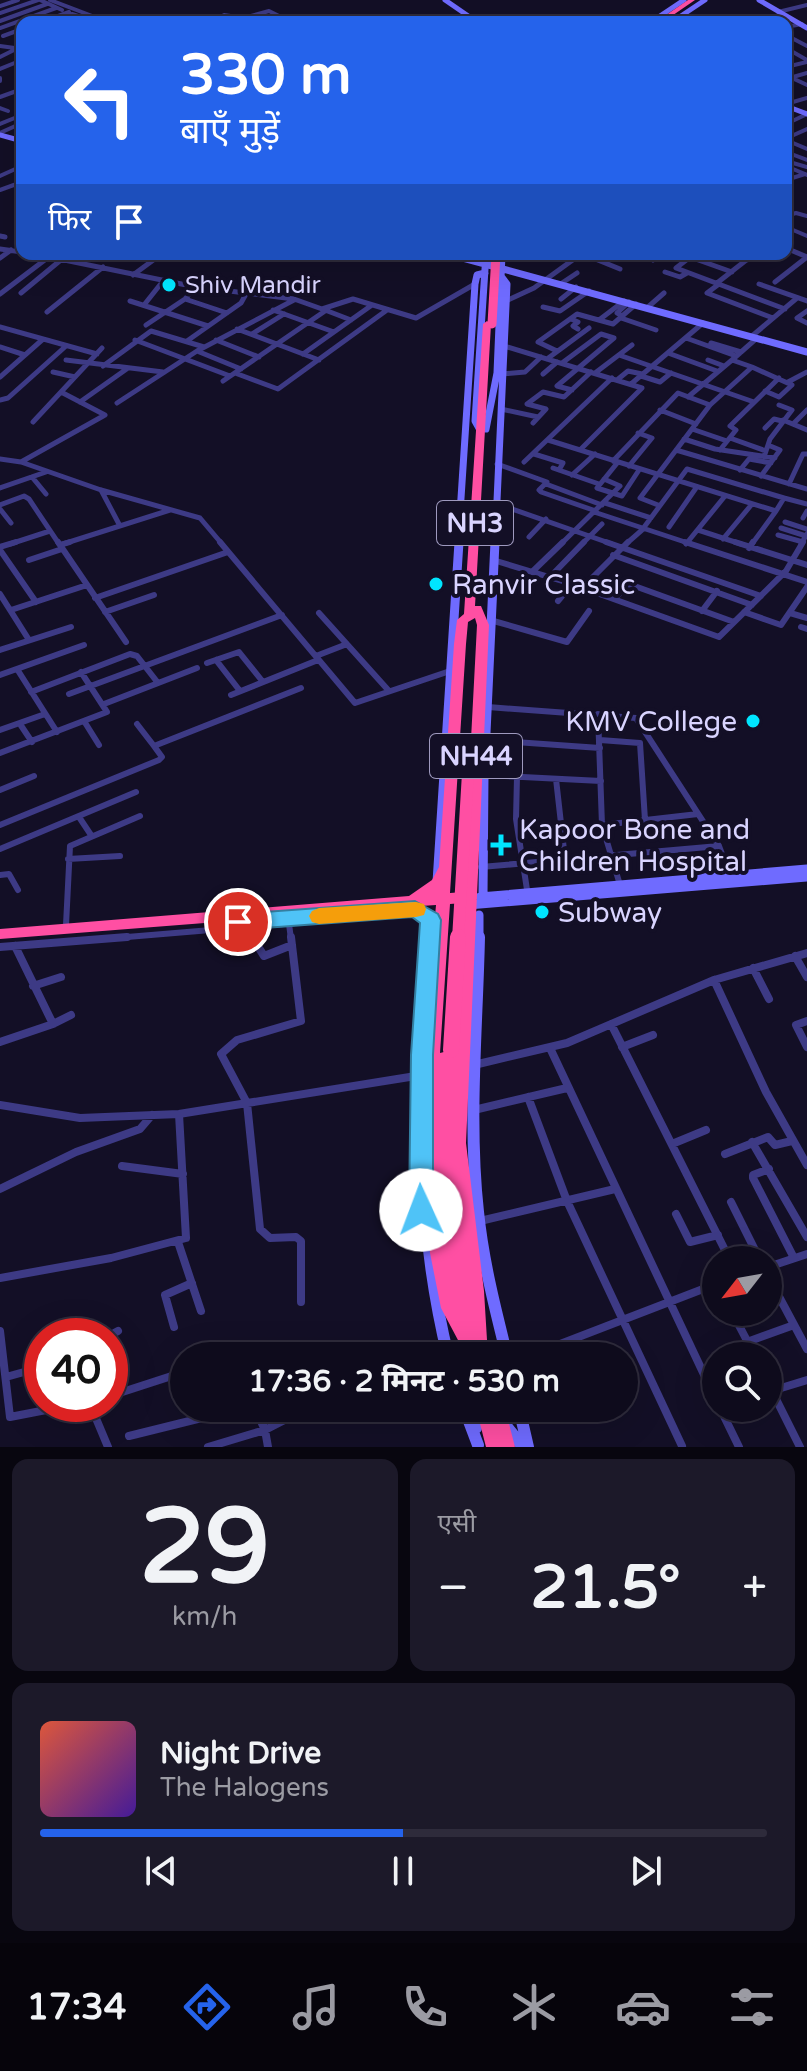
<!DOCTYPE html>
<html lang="hi">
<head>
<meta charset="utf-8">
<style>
	:root { --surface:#0e0b1c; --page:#1c1929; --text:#f1f3f6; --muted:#9b9ba3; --line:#2e2b3b; --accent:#2563eb }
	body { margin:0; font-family:"Varela Round","Noto Sans Devanagari",sans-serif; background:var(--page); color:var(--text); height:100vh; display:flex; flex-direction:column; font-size:30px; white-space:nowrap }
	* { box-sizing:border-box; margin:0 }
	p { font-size:26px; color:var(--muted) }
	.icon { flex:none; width:44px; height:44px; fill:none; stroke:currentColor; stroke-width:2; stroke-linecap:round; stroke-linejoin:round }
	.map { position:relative; height:1447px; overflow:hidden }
	.side { display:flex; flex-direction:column; gap:12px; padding:12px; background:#08060f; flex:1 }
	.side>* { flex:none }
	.banner { position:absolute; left:16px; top:16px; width:776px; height:244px; border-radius:16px; box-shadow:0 8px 32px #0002,0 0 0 2px var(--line); background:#2563eb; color:#fff; overflow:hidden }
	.needle { width:52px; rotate:239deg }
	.tools { position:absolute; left:702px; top:1246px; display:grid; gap:16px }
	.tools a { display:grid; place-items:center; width:80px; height:80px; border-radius:50%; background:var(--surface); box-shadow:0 8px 32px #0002,0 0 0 2px var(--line); font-size:40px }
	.speed { position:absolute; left:24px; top:1318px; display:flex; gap:16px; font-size:40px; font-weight:700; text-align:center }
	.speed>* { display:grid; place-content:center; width:104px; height:104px; border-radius:50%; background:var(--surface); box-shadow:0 8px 32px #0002,0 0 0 2px var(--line); line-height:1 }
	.speed .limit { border:12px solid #d22; background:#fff; color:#111 }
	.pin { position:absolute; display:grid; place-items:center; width:68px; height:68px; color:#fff; margin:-34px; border:4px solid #fff; border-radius:50%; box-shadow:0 2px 8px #0007 }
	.me { position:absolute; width:88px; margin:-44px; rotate:358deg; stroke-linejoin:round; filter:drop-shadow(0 0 6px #0008) }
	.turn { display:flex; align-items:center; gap:28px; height:168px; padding:0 32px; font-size:36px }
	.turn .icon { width:104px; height:104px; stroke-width:2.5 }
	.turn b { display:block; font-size:56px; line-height:68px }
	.then { display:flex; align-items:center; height:76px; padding:0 32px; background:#0003; gap:16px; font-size:30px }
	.big { font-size:60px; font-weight:700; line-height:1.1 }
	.side .tile { flex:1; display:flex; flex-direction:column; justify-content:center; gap:12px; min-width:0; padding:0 28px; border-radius:16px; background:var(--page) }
	.side .dial { align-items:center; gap:0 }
	.dial b { font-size:104px; line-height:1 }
	.song { display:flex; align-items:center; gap:24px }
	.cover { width:96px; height:96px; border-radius:12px; background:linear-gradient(135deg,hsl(10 70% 55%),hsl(260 70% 35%)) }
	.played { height:8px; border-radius:4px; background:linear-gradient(90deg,var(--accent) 50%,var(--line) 50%) }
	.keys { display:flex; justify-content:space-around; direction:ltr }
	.heat { display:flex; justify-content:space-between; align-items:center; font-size:44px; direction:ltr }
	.side .tiles { flex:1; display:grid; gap:12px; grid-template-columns:1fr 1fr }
	.tile:last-child { grid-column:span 2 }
	.trip { position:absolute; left:170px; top:1342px; width:468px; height:80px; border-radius:40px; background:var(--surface); box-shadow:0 8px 32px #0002,0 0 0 2px var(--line); font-weight:700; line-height:80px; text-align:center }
	.dock { display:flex; height:128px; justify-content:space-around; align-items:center; background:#06040b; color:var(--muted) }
	.dock .icon { width:56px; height:56px }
	.dock .current { color:var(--accent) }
	.dock b { font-size:36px; color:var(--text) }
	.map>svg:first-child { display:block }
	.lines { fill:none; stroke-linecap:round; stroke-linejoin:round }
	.street-far3 { stroke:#3d3a85; stroke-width:4 }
	.street-far2 { stroke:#3d3a85; stroke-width:5 }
	.street-far1 { stroke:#3d3a85; stroke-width:6 }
	.street { stroke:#3d3a85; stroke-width:8 }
	.secondary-far3 { stroke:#6f6bff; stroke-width:5 }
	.secondary-far2 { stroke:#6f6bff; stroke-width:7 }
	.secondary-far1 { stroke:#6f6bff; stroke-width:9 }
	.secondary { stroke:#6f6bff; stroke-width:12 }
	.highway { fill:#ff4fa3; fill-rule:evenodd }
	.highway-bridge-far2 { stroke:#ff4fa3; stroke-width:9 }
	.highway-bridge-far1 { stroke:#ff4fa3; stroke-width:12 }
	.highway-bridge { stroke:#ff4fa3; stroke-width:16 }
	.route { fill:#4fc3f7; stroke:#337fa1; stroke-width:2 }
	.slow { fill:#f59e0b }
	.poi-dot { fill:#00e5ff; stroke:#130f26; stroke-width:3 }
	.labels { text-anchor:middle; stroke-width:8; stroke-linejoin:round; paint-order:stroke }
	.far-poi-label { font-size:24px; fill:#d9d4ff; stroke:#130f26; text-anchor:start }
	.shield { fill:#130f26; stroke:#9e99be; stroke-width:2 }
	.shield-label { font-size:26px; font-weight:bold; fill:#d9d4ff }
	.poi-label { font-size:28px; fill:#d9d4ff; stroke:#130f26; text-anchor:start }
</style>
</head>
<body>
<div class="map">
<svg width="807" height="1447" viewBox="0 0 807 1447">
	<rect width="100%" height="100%" fill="#130f26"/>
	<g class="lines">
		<path class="street-far3" d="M40 0 62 10
			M50 0 108 22
			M0 6 18 0
			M778 12 807 5
			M0 13 38 0
			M72 14 97 22
			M0 21 47 4
			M42 22 69 12
			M216 22 224 15 244 18 269 11 291 22
			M786 27 802 24
			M0 28 56 8
			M786 35 807 46
			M3 36 22 29
			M0 46 22 49
			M786 48 807 60
			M0 57 18 48
			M786 67 807 62
			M0 69 22 60
			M0 78V81
			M792 78 807 85
			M786 79 807 73
			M19 82 22 83
			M0 97 22 89
			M786 104 807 98
			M0 108 8 111
			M0 124 22 115
			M786 124 807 114
			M0 133 22 123
			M787 138 807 129
			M786 140 807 149
			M786 152 807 160
			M786 161 807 167
			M793 169 807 175
			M0 176 22 166
			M786 180 805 174
			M0 190 22 182
			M786 216 796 213 807 216
			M786 227 807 236
			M0 236 5 237"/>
		<path class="street-far2" d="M0 236 5 237
			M786 248 807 257
			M0 249 22 252
			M35 254 196 287 294 299 322 309 353 299 416 318 475 284
			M583 254 620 269
			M675 254 688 259
			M694 254 676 268 785 309
			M729 254 747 260
			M690 257 732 272
			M0 258 11 250
			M653 260 661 254
			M665 272 680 277 687 273
			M133 275 156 258
			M775 282 807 257
			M562 283 577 273
			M717 283 754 254
			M719 284 707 293 773 318
			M759 284 807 301
			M21 293 62 259
			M0 294 50 256
			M185 299 227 313
			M561 299 576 287
			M130 301 208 326
			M506 301 534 288 581 254
			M144 305 163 281
			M543 307 560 311 589 291
			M648 307 664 293
			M273 310 334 332
			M325 310 351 320
			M807 311 797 318 807 323
			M47 312 103 267
			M623 316 617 313 629 302
			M621 318 656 330
			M571 319 578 322 573 326 578 329
			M599 320 624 301
			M146 325 185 299 196 287
			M0 327 97 354
			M237 329 319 360
			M252 334 284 314
			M752 336 797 298
			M686 338 736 356
			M135 340 230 376
			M216 340 259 357
			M187 341 241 303 246 294
			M711 343 741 352
			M504 346 642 388 581 449
			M0 347 25 355
			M197 351 241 369
			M557 351 538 342 577 314 613 324 636 304
			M668 353 717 371
			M303 354 372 305
			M619 355 754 402
			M547 359 589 328
			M66 360 163 372
			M708 360 724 366
			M562 363 601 334 614 338 557 386 572 390
			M103 366 151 331 204 347
			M752 367 792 385 779 397 765 391
			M53 372 75 377
			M235 373 278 389 387 310
			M595 373 632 345
			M502 374 525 372 541 357
			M543 374 557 362
			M641 376 660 382 671 373
			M0 377 42 340
			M617 380 628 371 642 374
			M223 381 325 311
			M788 382 807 372
			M631 384 703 323
			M61 392 105 415
			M688 397 732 360
			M0 400 8 398 66 346
			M80 402 128 368
			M117 403 197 351 294 300
			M501 409 538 417
			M660 410 696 424
			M783 420 807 430
			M33 422 102 348
			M533 423 546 409 527 404 543 392 564 397 591 372
			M793 424 807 410
			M765 428 774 419 782 421
			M692 429 727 441
			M730 438 766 451
			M684 439 715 449 775 458
			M548 440 776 511 784 498 807 504
			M676 450 807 489
			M720 450 736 430 730 426 779 378
			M534 454 563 463 559 470
			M764 457 770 439 792 410 779 405
			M0 459 21 462 101 490 200 518 222 544
			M613 461 678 393 710 405
			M21 462 105 415
			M524 462 612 378
			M618 462 597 488 622 496 639 470
			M497 464 547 482 539 490 541 492 596 511
			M629 466 652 438 638 433
			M553 468 599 484
			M740 470 749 459 771 463
			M572 475 595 454
			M761 476 780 450 768 445
			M32 477 46 494
			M546 484 602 505
			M789 484 803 454H807
			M0 488 46 472
			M101 490 120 526
			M495 503 612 544
			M605 503 651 518
			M0 505 24 496 29 499 59 544
			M658 505 640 498 710 405 752 367 732 360 757 338
			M0 509 11 523
			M594 512 691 544
			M803 518 807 511
			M785 522 807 529
			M669 527 696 488
			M781 528 806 536
			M698 530 741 544
			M778 535 803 542
			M529 537 546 519
			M723 539 752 504
			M10 544 50 531
			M63 544 170 510
			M561 544 620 486 604 479
			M582 544 602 524
			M626 544 642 530 687 469 784 498
			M686 544 725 496
			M752 544 776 511
			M801 544 807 534"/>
		<path class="street-far1" d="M58 542 126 642
			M220 542 355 703 450 671
			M606 542 761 596
			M685 542 807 582
			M735 542 807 565
			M60 545 70 542
			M0 547 16 542
			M749 548 753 542
			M0 550 36 602
			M613 555 752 605
			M29 560 62 549
			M493 560 569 583 719 637 786 571 803 542
			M532 572 563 542
			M550 577 584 542
			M582 588 628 542
			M0 594 29 640
			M95 598 228 552
			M614 599 629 584 734 622
			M558 601 572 584
			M11 610 87 585
			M702 611 717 591
			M105 612 154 595
			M744 612 781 625 807 587
			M319 613 389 691
			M790 613 807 618
			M490 620 567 642 589 611
			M801 627 807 629
			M0 650 71 627
			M316 656 347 644
			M216 660 240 691
			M207 663 239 652 263 682
			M17 669 57 732
			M0 675 84 645
			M31 692 130 654 137 656 158 683
			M69 694 282 615
			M231 695 318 660
			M104 704 197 668
			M488 707 636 718 719 846 730 875
			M598 714 602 825 620 885
			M84 721 99 745
			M20 724 32 742
			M137 724 154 746
			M0 730 45 714
			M486 740 600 748
			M600 740 640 743
			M640 743 645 820
			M0 753 107 712 81 672
			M484 775 601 781
			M517 777 516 819 528 896
			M556 779 565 859
			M0 790 34 776
			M79 817 91 835
			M0 825 159 760 162 757 154 746 301 688
			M602 825 698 814
			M0 849 136 792
			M68 859 120 856
			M481 867 719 846
			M0 875 9 874 18 890
			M289 924 291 939
			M66 925 70 846 140 816
			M246 927 253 939
			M103 939 331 920 415 909"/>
		<path class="street" d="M252 937 264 956 292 945
			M291 937 301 1021 237 1040 221 1054 247 1103 260 1229 270 1238 296 1237 301 1241V1302
			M0 947 127 937
			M795 956 807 977
			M753 968 769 999
			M714 980 766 1092 807 1165
			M33 986 61 977
			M807 1021 796 1025 807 1047
			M53 1024 71 1015
			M611 1024 730 1260
			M0 1042 53 1024 15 946
			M622 1047 653 1035
			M550 1048 716 1400
			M474 1065 567 1043 714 980 807 953
			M528 1097 567 1201 682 1446
			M0 1105 80 1118 179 1114 422 1075
			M474 1110 567 1088
			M752 1142 807 1237
			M672 1144 706 1130
			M725 1154 768 1137 775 1145 792 1141
			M122 1166 183 1174
			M769 1169 753 1175V1178L794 1258
			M0 1189 76 1152 140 1129 152 1115
			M731 1202 760 1260
			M676 1214 690 1242 718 1235
			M480 1221 615 1189
			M178 1242 201 1311
			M768 1267 807 1254
			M768 1276 807 1349
			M0 1278 111 1258 186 1238 179 1114
			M732 1312 755 1356
			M174 1327 165 1295 192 1283
			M0 1331 10 1417 77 1404
			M109 1336 118 1331
			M747 1342 794 1325
			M424 1356 445 1346
			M529 1356 716 1284
			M6 1377 42 1367
			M768 1383 800 1447
			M768 1392 807 1380
			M110 1396 184 1372
			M90 1404 108 1447
			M255 1408 265 1430 268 1447
			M720 1408 739 1447
			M129 1436 242 1408
			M208 1447 265 1430 308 1408"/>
		<path class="secondary-far3" d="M445 0 477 22
			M759 0 807 28
			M651 22 684 0
			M672 22 705 0
			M786 106 807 114
			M0 135 22 141"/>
		<path class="secondary-far2" d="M448 254 807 352
			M486 429 497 373 502 254
			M480 430 475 421 486 254
			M458 544 475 284 477 275 485 273
			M495 544 507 284 501 276"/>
		<path class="secondary-far1" d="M437 882 459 542
			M483 896 484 775 495 542
			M480 897 807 869
			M468 905 807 877
			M430 939 431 920
			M479 939V915"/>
		<path class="secondary" d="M430 937C419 1083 413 1212 448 1356
			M479 937C477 1028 468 1120 478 1212 483 1261 495 1308 507 1356
			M464 1408 478 1445
			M474 1408 476 1428
			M519 1408 528 1447
			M503 1422 523 1447"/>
		<path class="highway" d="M688 0H695L663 22H656Z
			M487 321 491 324 475 606H481L489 625 466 1143 484 1291 487 1340 485 1346 477 1348 479 1356H463L459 1342 441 1308 430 1253 420 1129 434 936 424 921 410 913 409 907 0 939V929L409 896 432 880 439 867 454 644 457 620 464 614 483 324ZM475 618 477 625 463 892 450 893 466 644 468 622ZM463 903 455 1045 451 1044 446 1046 444 1052 440 1053 450 904ZM436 905 435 916 421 906Z
			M476 1408H505L515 1447H486Z"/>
		<path class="highway-bridge-far2" d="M492 324 496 254"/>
		<path class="highway-bridge-far1" d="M458 939 468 773"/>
		<path class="highway-bridge" d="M451 1050 458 937"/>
	</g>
	<path class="route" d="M415 901 438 914 441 920 433 1055V1210L430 1218 421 1221 413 1218 409 1210 411 1055 420 923 412 917 238 930 231 928 228 922 231 917 238 914Z"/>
	<path class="slow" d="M416 902 424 904 426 909 424 915 416 917 319 924 312 922 309 916 312 911 319 908Z"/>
	<g class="poi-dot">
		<circle cx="169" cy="285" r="8"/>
		<circle cx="436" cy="584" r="8"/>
		<circle cx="753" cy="721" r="8"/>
		<path d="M497 833h8v8h8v8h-8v8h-8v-8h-8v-8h8z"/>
		<circle cx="542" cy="912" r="8"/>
	</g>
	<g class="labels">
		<g class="far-poi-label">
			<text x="185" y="293">Shiv Mandir</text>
		</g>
		<g class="shield">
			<rect x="437" y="501" width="76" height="44" rx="6"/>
			<rect x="430" y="734" width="92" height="44" rx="6"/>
		</g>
		<g class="shield-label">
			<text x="475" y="532">NH3</text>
			<text x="476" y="765">NH44</text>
		</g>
		<g class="poi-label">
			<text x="452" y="594">Ranvir Classic</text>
			<text x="737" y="731" text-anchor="end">KMV College</text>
			<text x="519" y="839">Kapoor Bone and<tspan x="519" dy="32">Children Hospital</tspan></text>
			<text x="558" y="922">Subway</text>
		</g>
	</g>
</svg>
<div class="tools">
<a><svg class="needle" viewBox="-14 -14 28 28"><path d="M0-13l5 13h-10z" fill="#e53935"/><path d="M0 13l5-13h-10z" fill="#9b9ba3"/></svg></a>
<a><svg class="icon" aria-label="search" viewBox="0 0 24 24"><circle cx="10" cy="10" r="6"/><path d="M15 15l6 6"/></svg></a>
</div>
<div class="speed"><div class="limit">40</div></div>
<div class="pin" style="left:238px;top:922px;background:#d93025"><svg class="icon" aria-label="arrive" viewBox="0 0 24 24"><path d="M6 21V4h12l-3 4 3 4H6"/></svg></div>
<svg class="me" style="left:421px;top:1210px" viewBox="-20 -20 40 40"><circle r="19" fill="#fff"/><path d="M0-13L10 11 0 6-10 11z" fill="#4fc3f7"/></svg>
<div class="trip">17:36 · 2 मिनट · 530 m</div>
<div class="banner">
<div class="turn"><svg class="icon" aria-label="left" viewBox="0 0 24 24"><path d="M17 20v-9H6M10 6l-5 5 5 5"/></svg><div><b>330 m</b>बाएँ मुड़ें</div></div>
<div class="then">फिर<svg class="icon" aria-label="arrive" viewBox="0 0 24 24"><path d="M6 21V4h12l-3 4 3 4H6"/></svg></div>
</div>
</div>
<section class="side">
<div class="tiles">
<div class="tile dial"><b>29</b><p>km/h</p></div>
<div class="tile"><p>एसी</p>
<div class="heat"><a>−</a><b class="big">21.5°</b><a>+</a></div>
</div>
<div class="tile">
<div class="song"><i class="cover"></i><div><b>Night Drive</b><p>The Halogens</p></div></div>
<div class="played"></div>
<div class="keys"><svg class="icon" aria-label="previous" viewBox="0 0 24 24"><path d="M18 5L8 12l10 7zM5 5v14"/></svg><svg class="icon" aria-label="pause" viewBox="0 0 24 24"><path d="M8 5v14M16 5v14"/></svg><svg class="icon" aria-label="next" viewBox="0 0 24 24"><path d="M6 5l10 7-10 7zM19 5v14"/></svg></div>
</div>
</div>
</section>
<nav class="dock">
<b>17:34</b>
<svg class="icon current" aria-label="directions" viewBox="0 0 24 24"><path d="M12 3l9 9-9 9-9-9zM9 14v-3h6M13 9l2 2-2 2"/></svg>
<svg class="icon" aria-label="music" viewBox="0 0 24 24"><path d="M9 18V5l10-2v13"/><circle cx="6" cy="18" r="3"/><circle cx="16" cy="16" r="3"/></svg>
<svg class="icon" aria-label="phone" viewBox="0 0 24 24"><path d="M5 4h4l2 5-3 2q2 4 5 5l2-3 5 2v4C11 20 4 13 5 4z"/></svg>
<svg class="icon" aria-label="climate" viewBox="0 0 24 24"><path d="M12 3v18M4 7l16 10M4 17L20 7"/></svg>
<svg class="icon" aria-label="car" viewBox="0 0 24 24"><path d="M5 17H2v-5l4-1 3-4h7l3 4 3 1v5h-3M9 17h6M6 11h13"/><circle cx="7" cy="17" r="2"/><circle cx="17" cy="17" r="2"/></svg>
<svg class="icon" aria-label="filters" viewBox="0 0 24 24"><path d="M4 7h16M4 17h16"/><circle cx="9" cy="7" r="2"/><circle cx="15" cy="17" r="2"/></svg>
</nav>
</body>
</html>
